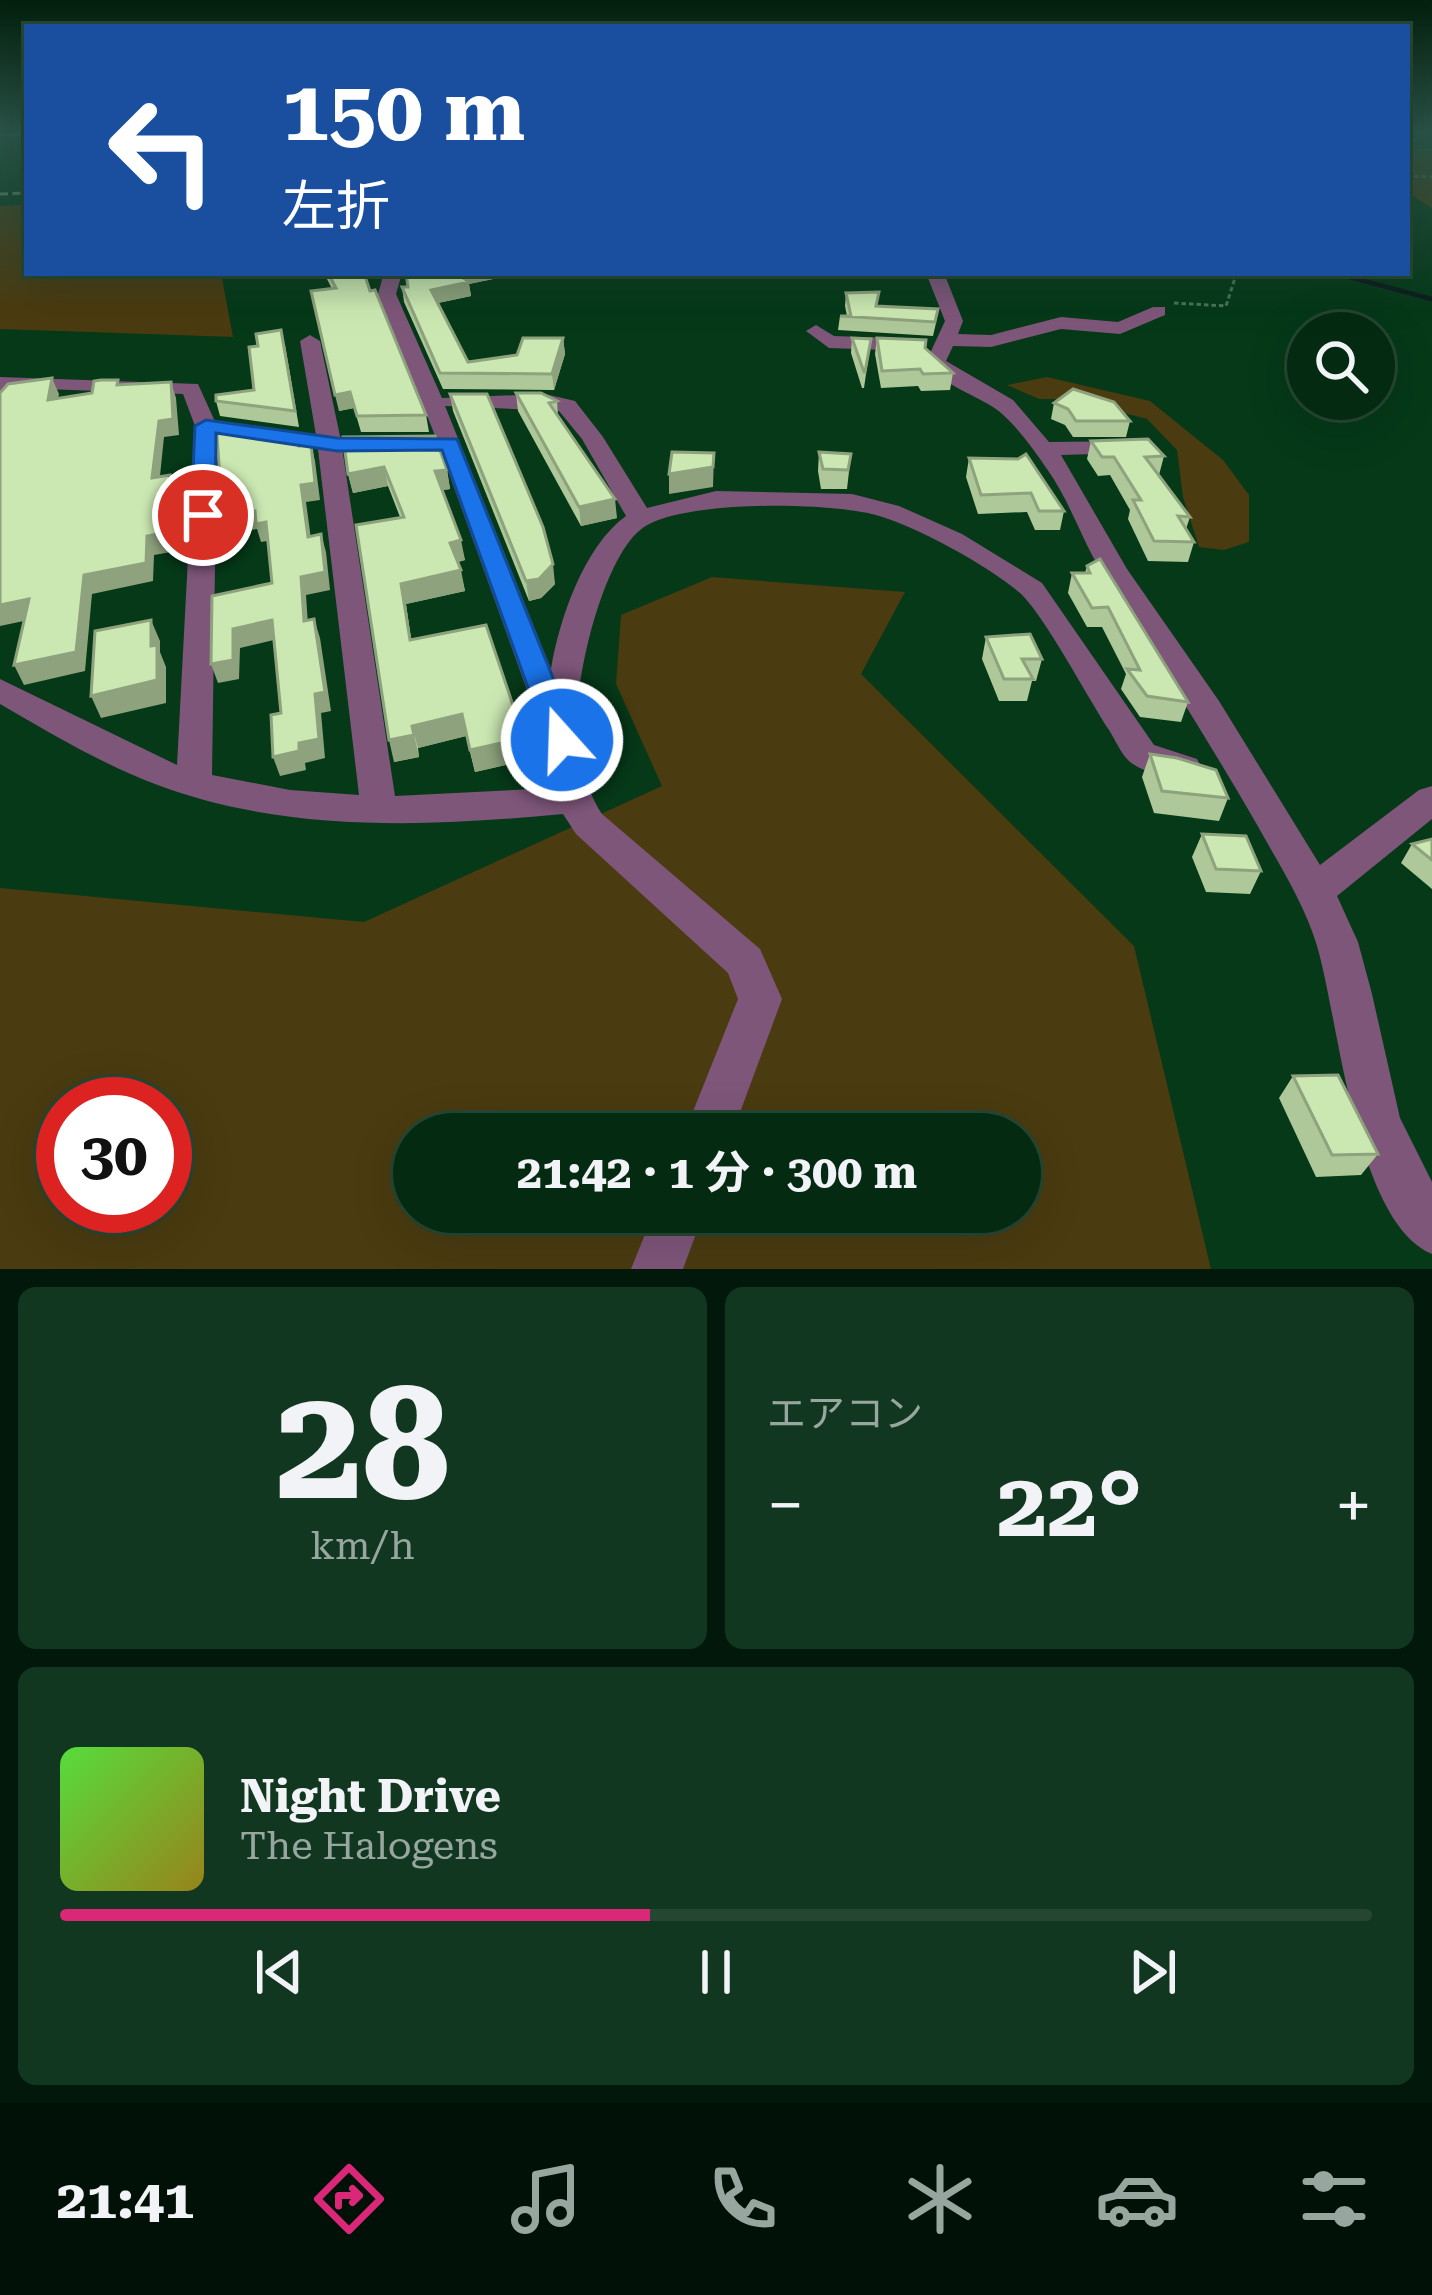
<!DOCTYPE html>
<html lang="ja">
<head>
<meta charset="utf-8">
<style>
	:root { --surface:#042b12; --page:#123720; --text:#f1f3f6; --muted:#97a79f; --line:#254732; --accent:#db2777 }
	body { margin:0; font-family:"Roboto Serif","Noto Sans JP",serif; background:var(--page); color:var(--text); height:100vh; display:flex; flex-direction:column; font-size:45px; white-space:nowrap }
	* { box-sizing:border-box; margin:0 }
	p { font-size:39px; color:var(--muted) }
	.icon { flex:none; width:66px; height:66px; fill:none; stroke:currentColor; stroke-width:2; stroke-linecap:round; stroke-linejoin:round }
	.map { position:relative; height:1269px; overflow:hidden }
	.panel { display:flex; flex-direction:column; gap:18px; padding:18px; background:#02180a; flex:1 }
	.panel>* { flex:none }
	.top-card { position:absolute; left:24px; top:24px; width:1386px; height:252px; border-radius:0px; box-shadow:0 12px 48px #0002,0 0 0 3px var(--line); background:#1a4fa0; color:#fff; overflow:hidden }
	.controls { position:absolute; left:1287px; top:312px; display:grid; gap:24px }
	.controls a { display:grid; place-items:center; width:108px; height:108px; border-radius:50%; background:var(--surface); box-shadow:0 12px 48px #0002,0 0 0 3px var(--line); font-size:60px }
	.speed { position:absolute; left:36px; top:1077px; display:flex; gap:24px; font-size:60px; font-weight:700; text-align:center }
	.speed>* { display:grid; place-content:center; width:156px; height:156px; border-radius:50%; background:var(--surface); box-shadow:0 12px 48px #0002,0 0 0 3px var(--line); line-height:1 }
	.speed .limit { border:18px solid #d22; background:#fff; color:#111 }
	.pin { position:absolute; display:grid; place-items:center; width:102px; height:102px; color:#fff; margin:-51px; border:6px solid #fff; border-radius:50%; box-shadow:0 3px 12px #0007 }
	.me { position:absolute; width:132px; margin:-66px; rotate:340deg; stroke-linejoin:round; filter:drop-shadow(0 0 9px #0008) }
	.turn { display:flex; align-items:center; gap:42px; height:252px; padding:0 60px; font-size:54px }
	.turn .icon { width:156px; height:156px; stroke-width:2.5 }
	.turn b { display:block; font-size:84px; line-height:102px }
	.big { font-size:90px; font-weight:700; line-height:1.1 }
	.panel .card { flex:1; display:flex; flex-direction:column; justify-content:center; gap:18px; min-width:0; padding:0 42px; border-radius:18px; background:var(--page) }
	.panel .dial { align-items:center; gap:0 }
	.dial b { font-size:156px; line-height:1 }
	.song { display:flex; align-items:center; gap:36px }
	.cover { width:144px; height:144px; border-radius:18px; background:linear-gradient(135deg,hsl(110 70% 55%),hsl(50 70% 35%)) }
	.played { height:12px; border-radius:6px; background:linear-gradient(90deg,var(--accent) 45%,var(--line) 45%) }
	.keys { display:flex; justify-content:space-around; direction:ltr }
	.heat { display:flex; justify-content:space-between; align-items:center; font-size:66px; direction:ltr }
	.panel .tiles { flex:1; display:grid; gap:18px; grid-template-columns:1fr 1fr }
	.card:last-child { grid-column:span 2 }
	.trip { position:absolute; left:393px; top:1113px; width:648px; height:120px; border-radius:60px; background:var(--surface); box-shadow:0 12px 48px #0002,0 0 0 3px var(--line); font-weight:700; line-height:120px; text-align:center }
	.tab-bar { display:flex; height:192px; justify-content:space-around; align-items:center; background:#021107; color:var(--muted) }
	.tab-bar .icon { width:84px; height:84px }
	.tab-bar .selected { color:var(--accent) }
	.tab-bar b { font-size:54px; color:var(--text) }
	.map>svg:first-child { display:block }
	.green { fill:#4a3b10; fill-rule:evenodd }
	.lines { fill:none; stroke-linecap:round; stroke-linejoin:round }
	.stream { stroke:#0c1b1d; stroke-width:4.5 }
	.path { stroke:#4a7457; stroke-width:3; stroke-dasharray:4.5 3; stroke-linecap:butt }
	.minor { fill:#7e567a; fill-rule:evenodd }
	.rail { stroke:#72977c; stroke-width:3; stroke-dasharray:8 4.5; stroke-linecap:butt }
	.wall { fill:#afc899 }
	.shaded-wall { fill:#8ea27d }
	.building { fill:#cbe8b2; stroke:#8ea27d; stroke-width:3 }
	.route { fill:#1a73e8; stroke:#114b97; stroke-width:3 }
</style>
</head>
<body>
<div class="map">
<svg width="1432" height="1269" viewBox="0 0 1432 1269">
	<rect width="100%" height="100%" fill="#053918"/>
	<path class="green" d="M1407 149H1432V208L1407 192Z
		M27 205V273H221L233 337 0 329V206Z
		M1047 377 1150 401 1223 460 1249 495V542L1224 550 1199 547 1183 497 1177 450 1147 419 1071 399H1039L1007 385Z
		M712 577 905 592 861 674 1134 946 1211 1269H0V888L364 922 662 786 616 684 621 615ZM63 1104H165V1206H63ZM414 1134H1020V1212H414Z"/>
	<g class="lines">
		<path class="stream" d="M1272 273 1349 277 1432 299"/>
		<path class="path" d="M1407 176 1432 177
			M1174 303 1226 306 1235 278 1229 273"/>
		<path class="minor" d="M384 273H402L396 294 442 398 545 394 575 401 603 437 647 508 716 491 852 494 899 506 962 534 1042 583 1154 745 1197 759 1202 768 1197 777C1181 782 1142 773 1129 761 1121 754 1115 739 1109 730 1088 698 1044 615 1020 593 987 565 918 527 876 515 828 502 685 500 644 527 602 555 571 691 578 737 581 764 587 792 602 814L760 949 782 999 732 1134H684L738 999 728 973 576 834 563 814C428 827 284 833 155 784 100 763 50 733 0 704V679L177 765 195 426 183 394 16 388 8 405 0 406V377L198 384 217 426 212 775 290 790 359 795 317 441 300 341 310 335 320 341 341 441 395 796 553 788 545 740 438 443 378 294ZM445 406 559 411 582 439 626 516C584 546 559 620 551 669Z
			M926 273H944L963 321 958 334 991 335 1061 317 1118 322 1153 307H1165V315L1120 334 1061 329 991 347 953 346 946 361 1013 400 1049 442 1137 441 1141 446 1129 453 1061 455 1127 569 1219 701 1320 865 1419 790 1432 786V819L1337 896 1358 942 1372 994 1400 1118 1432 1182V1254C1355 1222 1339 1020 1317 946 1304 902 1278 863 1256 823 1207 738 1155 657 1103 574 1082 541 1070 501 1047 469 1034 450 1013 420 993 407 969 392 943 385 926 362L945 321Z
			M816 325 834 336 913 339 923 345 913 351 829 348 806 331Z
			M654 1212H704L683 1269H631Z"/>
		<path class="rail" d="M1407 141H1415
			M0 194 27 193"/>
	</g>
	<path class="wall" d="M0 132H27V136H0Z
		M324 273H364L370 291 426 415 429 432H361L354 408 339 411 332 289Z
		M406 273H492L493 279 469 284 471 296 438 303 468 362 517 355 563 338 565 354 554 390 443 389 404 302 402 287H408Z
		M846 293 877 306 936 323 933 336 838 330 840 316H847L845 306Z
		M852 338 871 339 864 388H862L851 353Z
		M877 338 925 348 953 373 950 390 921 391 918 386 881 388 875 354Z
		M285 345 299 427 220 416 216 401 254 390Z
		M516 393 557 401 558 416 617 518 581 526 518 411Z
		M450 394 555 584 541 598 529 601 453 411Z
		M1054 403 1130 421 1126 437H1073L1065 425 1051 419Z
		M1091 441 1164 456 1159 475 1190 517 1186 529 1194 542 1188 562 1148 561 1128 519 1130 510 1110 475 1098 476 1087 459Z
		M819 452 851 454 847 489H821L818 471Z
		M969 458 1064 511 1060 530H1035L1027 512 978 514 966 477Z
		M447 470 450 489 442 490 465 560 458 562 465 591 406 604 411 639 524 738 527 760 475 772 466 736 418 748 419 757 394 762 400 517 388 486 353 493 348 474Z
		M1087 566 1188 702 1181 722 1140 717 1121 689 1126 674 1102 627H1087L1068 593 1072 573H1085Z
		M986 637 1042 659 1036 681H1032L1027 701H999L982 659Z
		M1150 754 1228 798 1219 821 1154 813 1142 777Z
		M1202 834 1261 871 1250 894 1206 892 1192 857Z
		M1432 839V889L1401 863 1412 844Z
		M1293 1076 1378 1154 1361 1175 1316 1177 1279 1098Z"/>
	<path class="shaded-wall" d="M455 273H492L493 279 469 284 471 296 433 304 431 290Z
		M563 338 565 354 554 390 552 374Z
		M52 378 59 394 55 416 48 400Z
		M171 382 176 398 179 435 164 437 158 495 152 478 159 421Z
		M350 392 354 408 339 411 335 395Z
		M311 444 315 461 320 500 306 502 313 554 308 537 301 485Z
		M714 453 713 487 669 494V474Z
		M384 467 388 486 353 493 348 474Z
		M447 470 450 489 439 491 435 471Z
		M170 475 177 493 171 552 154 555 153 581 92 594 85 671 24 685 14 665 84 575 147 536Z
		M615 499 617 518 581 526 579 507Z
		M255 511 266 522 272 540 261 542 257 529 220 535 214 518Z
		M321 534 326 552 330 590 306 595 309 640 304 621 301 577Z
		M461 540 465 560 454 563 450 543Z
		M553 564 555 584 541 598 529 601 526 581Z
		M461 570 465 591 406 604 414 661 401 584Z
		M29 599 38 618 0 626V605Z
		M314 619 320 638 331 711 321 713 325 758 305 763 306 770 280 776 273 757 299 743 315 694Z
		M151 620 160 641V652L166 667V703L101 718 91 696 151 646Z
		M272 620 278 639 240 648 239 679 218 683 211 664 233 629Z
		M462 714 466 736 418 748 412 726Z
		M414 735 419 757 394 762 389 740Z
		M524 738 527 760 475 772 470 750Z"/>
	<path class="building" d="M328 273H364L370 291 375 290 426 415 357 416 350 392 335 395 311 291 336 288Z
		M406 273H456L469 282 431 290 468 362 517 355 523 338H563L552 374 440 373 402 287H408Z
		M879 292 876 306 938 309 935 322 840 316H851L846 293Z
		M281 330 295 411 216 401V395L254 390 249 347 258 346 256 334Z
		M852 338 871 339 865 372H864Z
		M877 338 926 340 925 348 953 373 923 374 920 369 882 371Z
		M52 378 48 400 92 393 94 381 101 380H118L117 385 171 382 173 419 159 421 152 478 170 475 164 533 147 536 146 563 84 575 76 652 14 665 29 599 0 605V393L8 384Z
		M1073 389 1114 402 1130 421H1076L1068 409 1054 403Z
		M516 393H541L557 401 549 403 615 499 579 507Z
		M450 394H487L543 527 553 564 539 579 526 581Z
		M216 423 298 434 299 446 311 444 315 483 301 485 308 537 321 534 325 572 301 577 304 621 314 619 325 692 315 694 319 739 299 743V751L273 757 271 715 281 713 272 620 233 629V660L211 664 212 596 272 583 266 522 256 524 255 511 214 518 215 492 221 491Z
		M435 436 447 470 435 471 461 540 450 543 461 570 401 584 410 640 486 625 524 738 470 750 462 714 412 726 414 735 389 740 356 525 404 517 384 467 348 474 343 437Z
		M1148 439 1164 456 1145 457 1190 517 1178 516 1194 542 1154 541 1133 500H1141L1114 457H1102L1091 441Z
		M672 452 714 453 713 467 669 474Z
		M819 452 851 454 848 470 823 469Z
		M1026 454 1064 511H1039L1031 493 981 495 969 458 1018 459Z
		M1100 559 1188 702 1147 696 1127 669 1140 670 1108 607 1092 608 1072 573H1090L1087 566Z
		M151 620V646L157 645V680L91 696 95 631Z
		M1030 634 1042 659H1022L1033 679H1004L986 637Z
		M1150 754 1177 758 1216 770 1228 798 1162 791Z
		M1202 834 1246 836 1261 871 1216 869Z
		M1432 839V860L1412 844Z
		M1338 1075 1378 1154 1332 1155 1293 1076Z"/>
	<linearGradient id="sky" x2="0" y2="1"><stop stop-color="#031f0d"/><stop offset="0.43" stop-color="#2a5448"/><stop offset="1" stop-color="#2a5448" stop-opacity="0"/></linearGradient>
	<rect width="1432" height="310" fill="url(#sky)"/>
	<path class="route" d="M206 420 337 438 457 439 578 740 573 748H551L547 740 442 450 337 451 216 433 215 515 203 522 191 515 195 426Z"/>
</svg>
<div class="controls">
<a><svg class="icon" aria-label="search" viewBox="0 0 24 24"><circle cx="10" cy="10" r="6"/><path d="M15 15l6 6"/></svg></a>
</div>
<div class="speed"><div class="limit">30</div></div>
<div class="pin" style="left:203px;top:515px;background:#d93025"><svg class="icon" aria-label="arrive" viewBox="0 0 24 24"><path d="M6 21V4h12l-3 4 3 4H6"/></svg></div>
<svg class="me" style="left:562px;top:740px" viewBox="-20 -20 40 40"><circle r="17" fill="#1a73e8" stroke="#fff" stroke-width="3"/><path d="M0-11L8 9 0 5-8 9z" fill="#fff"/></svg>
<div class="trip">21:42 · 1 分 · 300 m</div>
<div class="top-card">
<div class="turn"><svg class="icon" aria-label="left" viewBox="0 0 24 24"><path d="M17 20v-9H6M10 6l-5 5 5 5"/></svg><div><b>150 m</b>左折</div></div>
</div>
</div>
<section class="panel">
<div class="tiles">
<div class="card dial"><b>28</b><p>km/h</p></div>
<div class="card"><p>エアコン</p>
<div class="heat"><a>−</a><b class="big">22°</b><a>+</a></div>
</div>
<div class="card">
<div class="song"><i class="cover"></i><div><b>Night Drive</b><p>The Halogens</p></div></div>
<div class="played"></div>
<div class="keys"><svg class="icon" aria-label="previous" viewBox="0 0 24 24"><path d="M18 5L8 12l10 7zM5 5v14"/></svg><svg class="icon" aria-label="pause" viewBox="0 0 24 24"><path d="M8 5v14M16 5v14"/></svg><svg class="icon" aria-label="next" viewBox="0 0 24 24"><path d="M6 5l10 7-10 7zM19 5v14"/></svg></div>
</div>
</div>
</section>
<nav class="tab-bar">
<b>21:41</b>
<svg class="icon selected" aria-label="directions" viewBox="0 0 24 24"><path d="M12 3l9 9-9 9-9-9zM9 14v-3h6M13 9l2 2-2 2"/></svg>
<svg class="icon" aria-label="music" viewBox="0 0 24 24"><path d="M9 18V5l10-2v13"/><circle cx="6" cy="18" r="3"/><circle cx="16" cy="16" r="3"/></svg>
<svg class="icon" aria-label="phone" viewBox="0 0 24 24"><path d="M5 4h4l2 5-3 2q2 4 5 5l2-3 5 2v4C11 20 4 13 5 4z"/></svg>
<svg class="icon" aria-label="climate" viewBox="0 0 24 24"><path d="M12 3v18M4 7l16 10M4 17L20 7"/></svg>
<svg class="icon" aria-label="car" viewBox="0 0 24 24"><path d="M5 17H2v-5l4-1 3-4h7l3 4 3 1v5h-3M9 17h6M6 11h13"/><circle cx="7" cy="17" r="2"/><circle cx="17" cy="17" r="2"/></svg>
<svg class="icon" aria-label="filters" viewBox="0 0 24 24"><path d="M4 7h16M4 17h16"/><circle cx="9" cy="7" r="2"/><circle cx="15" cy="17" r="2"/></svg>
</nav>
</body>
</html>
